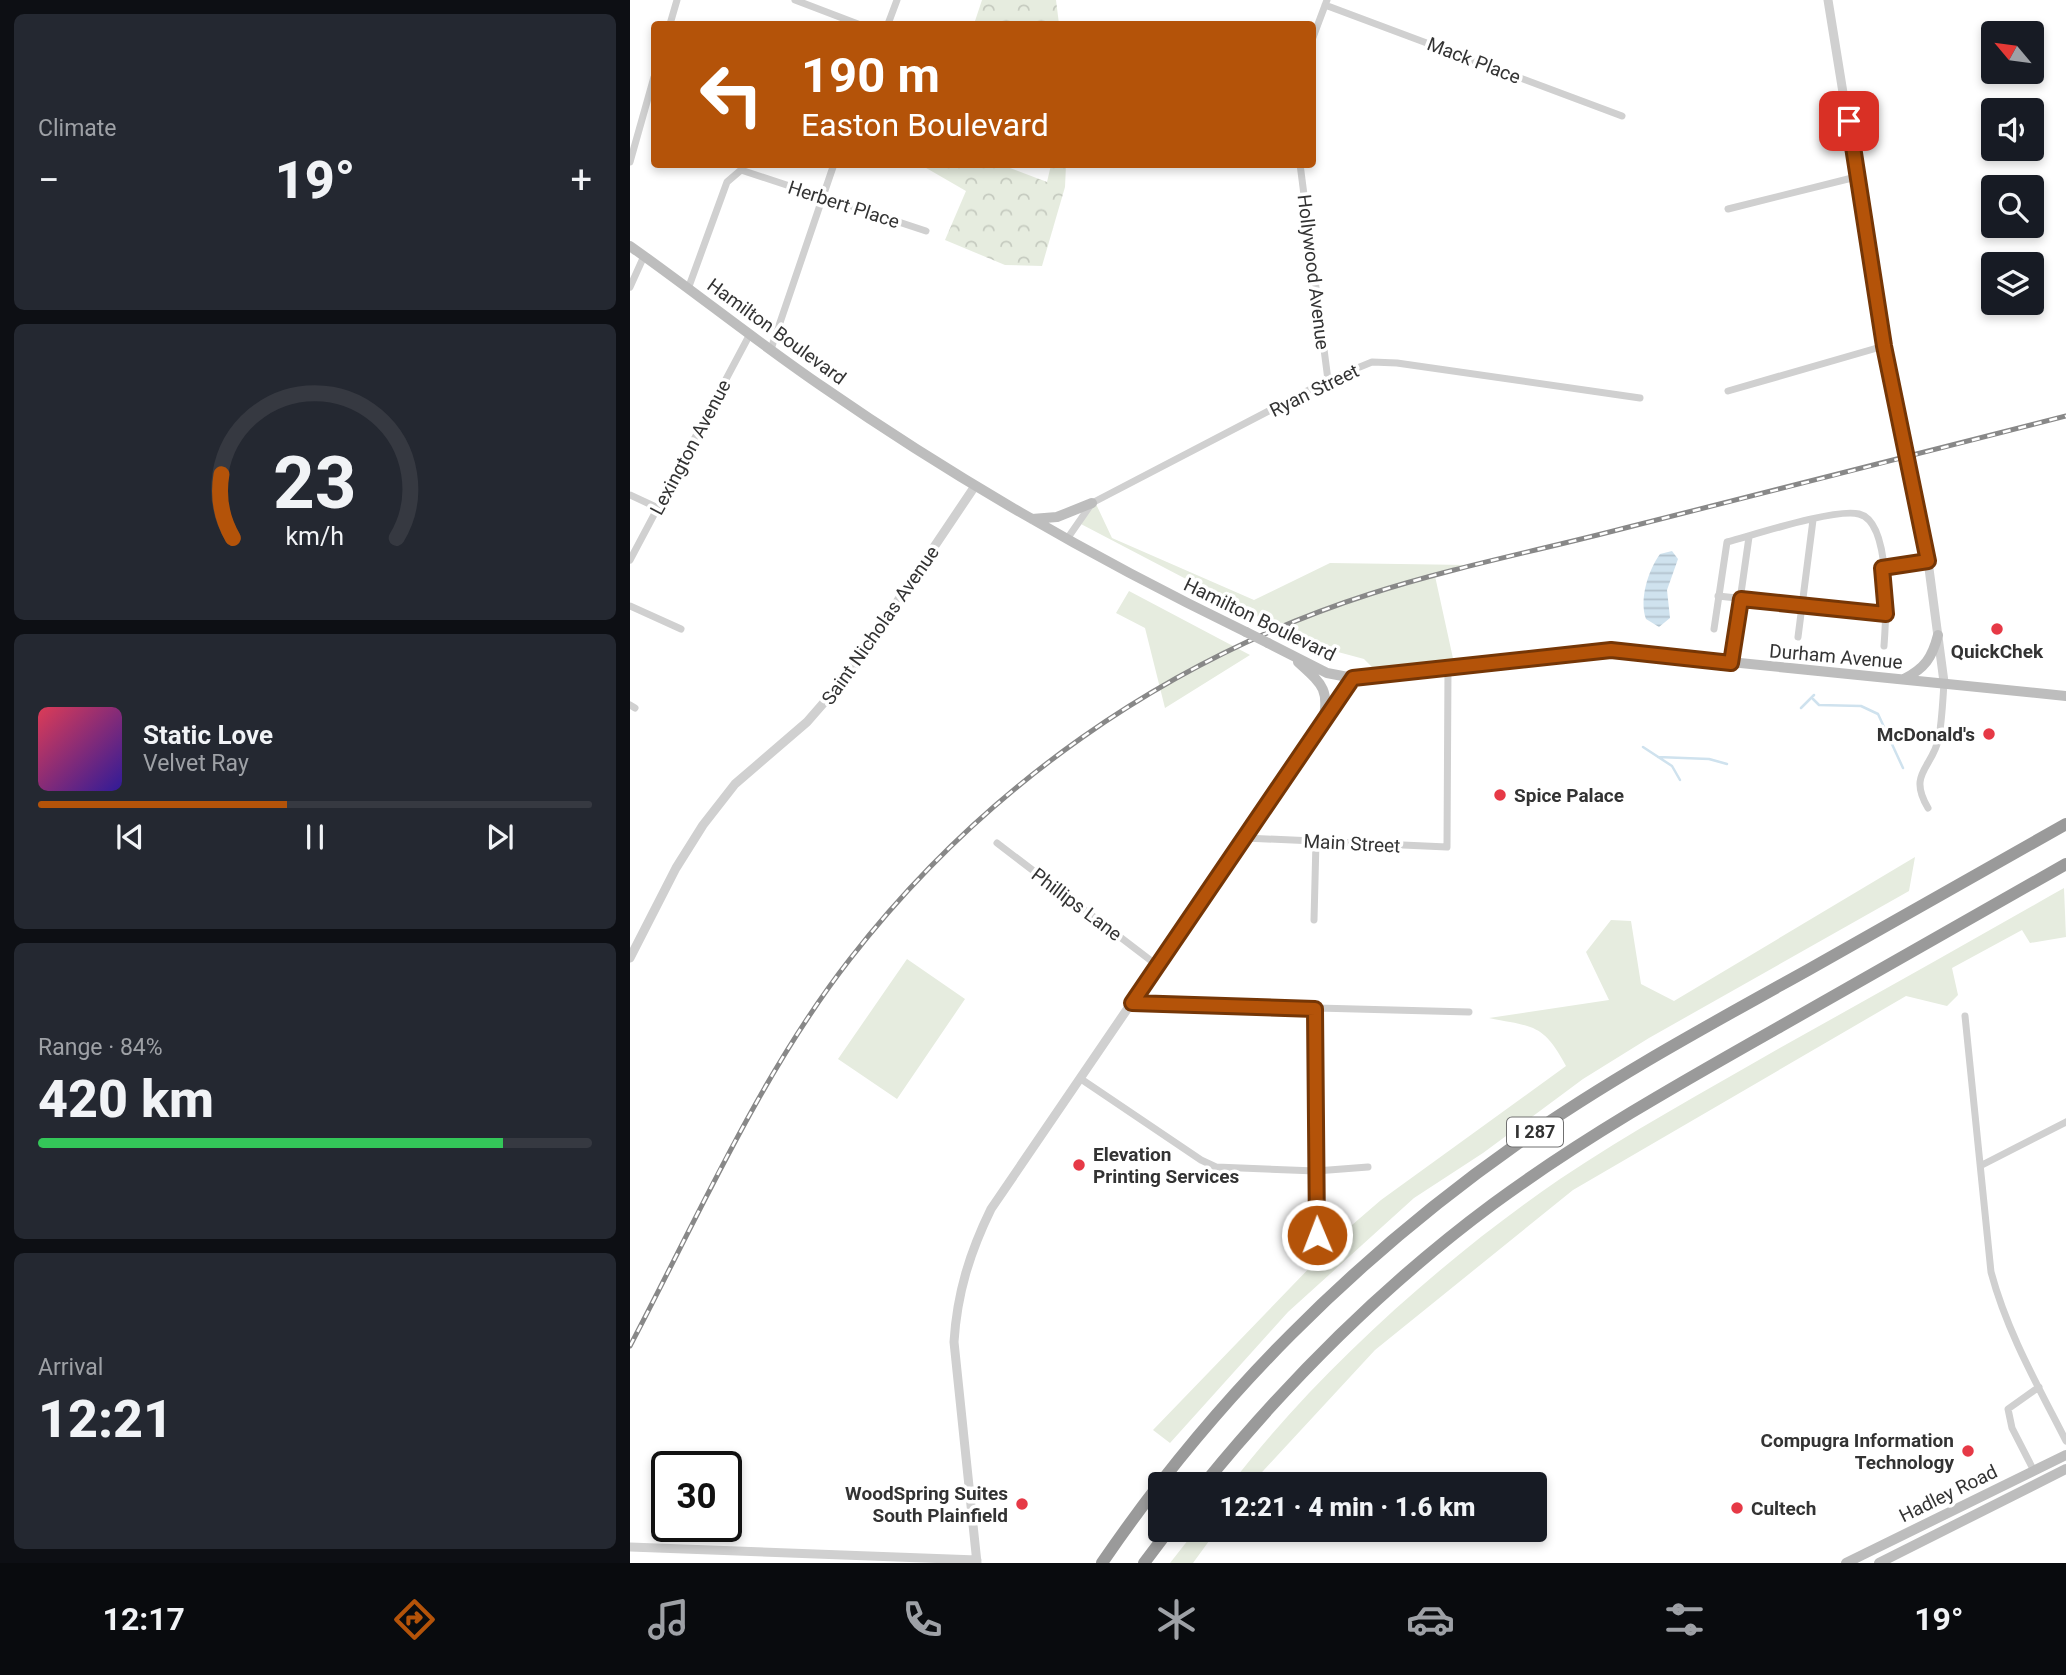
<!DOCTYPE html>
<html lang="en">
<head>
<meta charset="utf-8">
<style>
	:root { --surface:#171b24; --page:#242831; --text:#f1f3f6; --muted:#9ea1a6; --line:#363941; --accent:#b45309 }
	body { margin:0; font-family:Roboto,sans-serif; background:var(--page); color:var(--text); height:100vh; display:flex; flex-direction:column; font-size:26px; white-space:nowrap }
	* { box-sizing:border-box; margin:0 }
	p { font-size:23px; color:var(--muted) }
	.icon { flex:none; width:38px; height:38px; fill:none; stroke:currentColor; stroke-width:2; stroke-linecap:round; stroke-linejoin:round }
	.map { position:relative; flex:1; overflow:hidden }
	.sheet { display:flex; flex-direction:column; gap:14px; padding:14px; background:#0d0f14; width:630px }
	.sheet>* { flex:none }
	.hud { position:absolute; left:21px; top:21px; width:665px; height:147px; border-radius:7px; box-shadow:0 4px 10px #0003; background:#b45309; color:#fff; overflow:hidden }
	.needle { width:46px; rotate:299deg }
	.controls { position:absolute; left:1351px; top:21px; display:grid; gap:14px }
	.controls a { display:grid; place-items:center; width:63px; height:63px; border-radius:7px; background:var(--surface); box-shadow:0 4px 10px #0003; font-size:35px }
	.speed { position:absolute; left:21px; top:1451px; display:flex; gap:14px; font-size:35px; font-weight:700; text-align:center }
	.speed>* { display:grid; place-content:center; width:91px; height:91px; border-radius:50%; background:var(--surface); box-shadow:0 4px 10px #0003; line-height:1 }
	.speed .limit { border:4px solid #111; border-radius:10px; background:#fff; color:#111 }
	.pin { position:absolute; display:grid; place-items:center; width:60px; height:60px; color:#fff; margin:-30px; border-radius:14px; box-shadow:0 4px 10px #0006 }
	.me { position:absolute; width:77px; margin:-38px; rotate:359deg; stroke-linejoin:round; filter:drop-shadow(0 0 5px #0008) }
	.turn { display:flex; align-items:center; gap:24px; height:147px; padding:0 35px; font-size:32px }
	.turn .icon { width:91px; height:91px; stroke-width:2.5 }
	.turn b { display:block; font-size:49px; line-height:60px }
	.big { font-size:52px; font-weight:800; line-height:1.1 }
	.sheet .tile { flex:1; display:flex; flex-direction:column; justify-content:center; gap:10px; min-width:0; padding:0 24px; border-radius:10px; background:var(--page) }
	.sheet .dial { align-items:center; gap:0 }
	.dial svg { height:182px; overflow:visible; fill:none; stroke:var(--line); stroke-width:7; stroke-linecap:round; text-anchor:middle }
	.dial text { fill:var(--text); stroke:none }
	.song { display:flex; align-items:center; gap:21px }
	.cover { width:84px; height:84px; border-radius:10px; background:linear-gradient(135deg,hsl(350 70% 55%),hsl(250 70% 35%)) }
	.played { height:7px; border-radius:4px; background:linear-gradient(90deg,var(--accent) 45%,var(--line) 45%) }
	.keys { display:flex; justify-content:space-around; direction:ltr }
	.heat { display:flex; justify-content:space-between; align-items:center; font-size:38px; direction:ltr }
	.charge { height:10px; border-radius:5px; background:linear-gradient(90deg,#34c759 84%,var(--line) 0) }
	.trip { position:absolute; left:518px; top:1472px; width:399px; height:70px; border-radius:7px; background:var(--surface); box-shadow:0 4px 10px #0003; font-weight:800; line-height:70px; text-align:center }
	.tab-bar { display:flex; height:112px; justify-content:space-around; align-items:center; background:#090b0e; color:var(--muted) }
	.tab-bar .icon { width:49px; height:49px }
	.tab-bar .on { color:var(--accent) }
	.tab-bar b { font-size:32px; color:var(--text) }
	main { display:flex; flex:1; min-height:0 }
	.map>svg:first-child { display:block }
	.green { fill:#e6ecdf }
	.forest { fill:url(#forest-crowns) }
	.water { fill:url(#water-rules) }
	.lines { fill:none; stroke-linecap:round; stroke-linejoin:round }
	.stream { stroke:#cfe2ee; stroke-width:2.5 }
	.minor { stroke:#d0d0d0; stroke-width:7 }
	.tertiary { stroke:#d0d0d0; stroke-width:9 }
	.secondary { stroke:#bdbdbd; stroke-width:10 }
	.motorway { stroke:#9a9a9a; stroke-width:12 }
	.rail-casing { stroke:#888; stroke-width:5 }
	.rail { stroke:#fff; stroke-width:2.5; stroke-dasharray:8; stroke-linecap:butt }
	.secondary-bridge { stroke:#bdbdbd; stroke-width:10 }
	.route-casing { stroke:#753606; stroke-width:18 }
	.route { stroke:#b45309; stroke-width:12 }
	.poi-dot { fill:#e63946; stroke:#fff; stroke-width:2.5 }
	.labels { text-anchor:middle; stroke-width:7; stroke-linejoin:round; paint-order:stroke }
	.shield { fill:#fff; stroke:#707070; stroke-width:2 }
	.shield-label { font-size:18px; font-weight:bold; fill:#333 }
	.street-label { font-size:19px; fill:#333; stroke:#fff }
	.poi-label { font-size:19px; font-weight:bold; fill:#333; stroke:#fff; text-anchor:end }
</style>
</head>
<body>
<main>
<section class="sheet">
<div class="tile"><p>Climate</p>
<div class="heat"><a>−</a><b class="big">19°</b><a>+</a></div>
</div>
<div class="tile dial"><svg viewBox="0 0 100 80">
<path d="M14 69A42 42 0 1 1 86 69"/>
<path d="M14 69A42 42 0 0 1 9 41" stroke="#b45309"/>
<text x="50" y="56" font-size="32" font-weight="700">23</text>
<text x="50" y="72" font-size="11">km/h</text>
</svg></div>
<div class="tile">
<div class="song"><i class="cover"></i><div><b>Static Love</b><p>Velvet Ray</p></div></div>
<div class="played"></div>
<div class="keys"><svg class="icon" aria-label="previous" viewBox="0 0 24 24"><path d="M18 5L8 12l10 7zM5 5v14"/></svg><svg class="icon" aria-label="pause" viewBox="0 0 24 24"><path d="M8 5v14M16 5v14"/></svg><svg class="icon" aria-label="next" viewBox="0 0 24 24"><path d="M6 5l10 7-10 7zM19 5v14"/></svg></div>
</div>
<div class="tile"><p>Range · 84%</p><b class="big">420 km</b><div class="charge"></div></div>
<div class="tile"><p>Arrival</p><b class="big">12:21</b></div>
</section>
<div class="map">
<svg width="1436" height="1563" viewBox="0 0 1436 1563">
	<defs>
		<pattern id="forest-crowns" width="20" height="18" patternUnits="userSpaceOnUse" patternTransform="scale(1.75)"><rect width="20" height="18" fill="#e6ecdf"/><path d="M2 6a3 3 0 1 1 6 0M12 15a3 3 0 1 1 6 0" fill="none" stroke="#c6cbc0"/></pattern>
		<pattern id="water-rules" width="6" height="5" patternUnits="userSpaceOnUse" patternTransform="scale(1.75)"><rect width="6" height="5" fill="#cfe2ee"/><path d="M0 2.5h6" fill="none" stroke="#b2c2cd"/></pattern>
	</defs>
	<rect width="100%" height="100%" fill="#fff"/>
	<path class="green" d="M466 504 482 538 624 600 700 563 839 565 805 576 824 663 744 669 734 659 682 645 449 523Z
		M499 591 620 655 535 708 515 628 486 613Z
		M1285 857 1279 891 1019 1038 953 1079 853 1153 784 1198 658 1312 540 1443 523 1430 715 1231 751 1200 936 1066C913 1023 903 1027 859 1018L979 1000 956 952 981 920 1001 921 1011 984 1044 1001Z
		M1434 888 1436 937 1400 943 1392 930 1322 968 1328 995 1317 1006 1276 996 943 1190 745 1350 621 1484H601C688 1371 812 1260 930 1179 1000 1132 1075 1091 1148 1049 1243 996 1339 942 1434 888Z
		M277 959 335 999 267 1099 208 1059Z
		M566 1530H587L563 1563H540Z"/>
	<path class="forest" d="M352 0H426L429 24H344Z
		M291 165H372L417 182 421 165H436L435 187 412 266 375 265 315 240 336 191Z"/>
	<path class="water" d="M1042 551 1048 559 1037 590 1040 618 1029 627 1016 619C1009 599 1018 571 1030 554Z"/>
	<g class="lines">
		<path class="stream" d="M1183 699 1189 705 1231 706 1248 714 1273 768
			M1171 708 1184 695
			M1013 747 1042 766 1050 780
			M1028 757 1079 759 1097 764"/>
		<path class="minor" d="M165 0 228 24
			M695 5 992 116
			M40 24 47 0
			M258 24 267 0
			M682 40 697 0
			M0 162 24 77
			M670 164 698 380
			M1098 209 1226 177
			M0 287 14 256
			M58 289 97 182 111 170 296 231
			M141 349 204 164
			M1098 391 1254 346
			M0 495 28 508
			M437 539 462 503 698 380 742 362 767 363 1010 398
			M0 560 120 334
			M1253 568 1298 561
			M1088 596 1256 614
			M0 606 51 629
			M1084 629 1097 542C1124 535 1205 508 1229 514 1262 522 1256 619 1254 646
			M1168 637 1183 520
			M1101 663 1119 537
			M0 705 5 708
			M1298 808C1277 773 1303 768 1309 737 1312 719 1313 700 1314 682
			M615 838 817 847 818 668
			M367 843 528 966
			M684 920 686 841
			M502 1003 839 1012
			M686 1009 687 1235
			M1335 1016 1361 1272C1377 1332 1408 1386 1436 1441
			M451 1079 571 1160 586 1167 686 1171 738 1167
			M1352 1165 1436 1122
			M1404 1471 1382 1428 1378 1409 1409 1387"/>
		<path class="tertiary" d="M1198 0 1254 346 1298 561 1314 682
			M0 958 46 868 73 825 105 784 177 722 218 675 345 486
			M0 1547 347 1560
			M347 1563 324 1342C327 1293 340 1252 361 1209L723 678"/>
		<path class="secondary" d="M0 246C65 292 127 342 193 387 327 480 469 561 616 632
			M402 519 427 517 462 503
			M638 643 697 673 723 678 981 650 1436 696
			M668 662C692 684 700 689 693 722
			M1274 679C1295 668 1302 658 1308 635
			M1216 1563 1436 1455
			M1249 1563 1436 1469"/>
		<path class="motorway" d="M574 1484C659 1380 755 1284 863 1204 954 1137 1052 1082 1151 1026 1246 972 1341 918 1436 864
			M472 1563C583 1400 725 1258 887 1144 979 1079 1079 1025 1178 970 1264 922 1350 873 1436 824
			M514 1563 539 1530"/>
		<g class="rail-casing">
			<path id="rail" d="M0 1346C68 1217 131 1073 220 959 353 788 534 660 740 594 824 567 911 550 995 528 1142 491 1289 454 1436 416"/>
		</g>
		<use href="#rail" class="rail"/>
		<path class="secondary-bridge" d="M616 632 638 643"/>
	</g>
	<g class="lines">
		<g class="route-casing">
			<path id="route" d="M687 1235 685 1009 502 1003 723 678 981 650 1101 663 1111 599 1256 614 1252 568 1298 561 1254 346 1219 121"/>
		</g>
		<use href="#route" class="route"/>
	</g>
	<g class="poi-dot">
		<circle cx="1367" cy="629" r="7"/>
		<circle cx="1359" cy="734" r="7"/>
		<circle cx="870" cy="795" r="7"/>
		<circle cx="449" cy="1165" r="7"/>
		<circle cx="1338" cy="1451" r="7"/>
		<circle cx="392" cy="1504" r="7"/>
		<circle cx="1107" cy="1508" r="7"/>
	</g>
	<g class="labels">
		<rect class="shield" x="877" y="1117.5" width="56" height="29" rx="5"/>
		<g class="shield-label">
			<text x="905" y="1138">I 287</text>
		</g>
		<g class="street-label">
			<text transform="translate(844 60) rotate(21)" y="7">Mack Place</text>
			<text transform="translate(214 204) rotate(18)" y="7">Herbert Place</text>
			<text transform="translate(684 272) rotate(83)" y="7">Hollywood Avenue</text>
			<text transform="translate(147 331) rotate(36)" y="7">Hamilton Boulevard</text>
			<text transform="translate(684 390) rotate(-26)" y="7">Ryan Street</text>
			<text transform="translate(60 447) rotate(-62)" y="7">Lexington Avenue</text>
			<text transform="translate(630 619) rotate(26)" y="7">Hamilton Boulevard</text>
			<text transform="translate(250 625) rotate(-55)" y="7">Saint Nicholas Avenue</text>
			<text transform="translate(1206 656) rotate(5)" y="7">Durham Avenue</text>
			<text transform="translate(722 843) rotate(3)" y="7">Main Street</text>
			<text transform="translate(447 904) rotate(37)" y="7">Phillips Lane</text>
			<text transform="translate(1318 1493) rotate(-26)" y="7">Hadley Road</text>
		</g>
		<g class="poi-label">
			<text x="1367" y="658" text-anchor="middle">QuickChek</text>
			<text x="1345" y="741">McDonald's</text>
			<text x="884" y="802" text-anchor="start">Spice Palace</text>
			<text x="463" y="1161" text-anchor="start">Elevation<tspan x="463" dy="22">Printing Services</tspan></text>
			<text x="1324" y="1447">Compugra Information<tspan x="1324" dy="22">Technology</tspan></text>
			<text x="378" y="1500">WoodSpring Suites<tspan x="378" dy="22">South Plainfield</tspan></text>
			<text x="1121" y="1515" text-anchor="start">Cultech</text>
		</g>
	</g>
</svg>
<div class="controls">
<a><svg class="needle" viewBox="-14 -14 28 28"><path d="M0-13l5 13h-10z" fill="#e53935"/><path d="M0 13l5-13h-10z" fill="#9ea1a6"/></svg></a>
<a><svg class="icon" aria-label="sound" viewBox="0 0 24 24"><path d="M4 9h4l5-4v14l-5-4H4zM17 9q2 3 0 6"/></svg></a>
<a><svg class="icon" aria-label="search" viewBox="0 0 24 24"><circle cx="10" cy="10" r="6"/><path d="M15 15l6 6"/></svg></a>
<a><svg class="icon" aria-label="layers" viewBox="0 0 24 24"><path d="M12 4l9 5-9 5-9-5zM3 14l9 5 9-5"/></svg></a>
</div>
<div class="speed"><div class="limit">30</div></div>
<div class="pin" style="left:1219px;top:121px;background:#d93025"><svg class="icon" aria-label="arrive" viewBox="0 0 24 24"><path d="M6 21V4h12l-3 4 3 4H6"/></svg></div>
<svg class="me" style="left:687px;top:1235px" viewBox="-20 -20 40 40"><circle r="17" fill="#b45309" stroke="#fff" stroke-width="3"/><path d="M0-11L8 9 0 5-8 9z" fill="#fff"/></svg>
<div class="trip">12:21 · 4 min · 1.6 km</div>
<div class="hud">
<div class="turn"><svg class="icon" aria-label="left" viewBox="0 0 24 24"><path d="M17 20v-9H6M10 6l-5 5 5 5"/></svg><div><b>190 m</b>Easton Boulevard</div></div>
</div>
</div>
</main>
<nav class="tab-bar">
<b>12:17</b>
<svg class="icon on" aria-label="directions" viewBox="0 0 24 24"><path d="M12 3l9 9-9 9-9-9zM9 14v-3h6M13 9l2 2-2 2"/></svg>
<svg class="icon" aria-label="music" viewBox="0 0 24 24"><path d="M9 18V5l10-2v13"/><circle cx="6" cy="18" r="3"/><circle cx="16" cy="16" r="3"/></svg>
<svg class="icon" aria-label="phone" viewBox="0 0 24 24"><path d="M5 4h4l2 5-3 2q2 4 5 5l2-3 5 2v4C11 20 4 13 5 4z"/></svg>
<svg class="icon" aria-label="climate" viewBox="0 0 24 24"><path d="M12 3v18M4 7l16 10M4 17L20 7"/></svg>
<svg class="icon" aria-label="car" viewBox="0 0 24 24"><path d="M5 17H2v-5l4-1 3-4h7l3 4 3 1v5h-3M9 17h6M6 11h13"/><circle cx="7" cy="17" r="2"/><circle cx="17" cy="17" r="2"/></svg>
<svg class="icon" aria-label="filters" viewBox="0 0 24 24"><path d="M4 7h16M4 17h16"/><circle cx="9" cy="7" r="2"/><circle cx="15" cy="17" r="2"/></svg>
<b>19°</b>
</nav>
</body>
</html>
